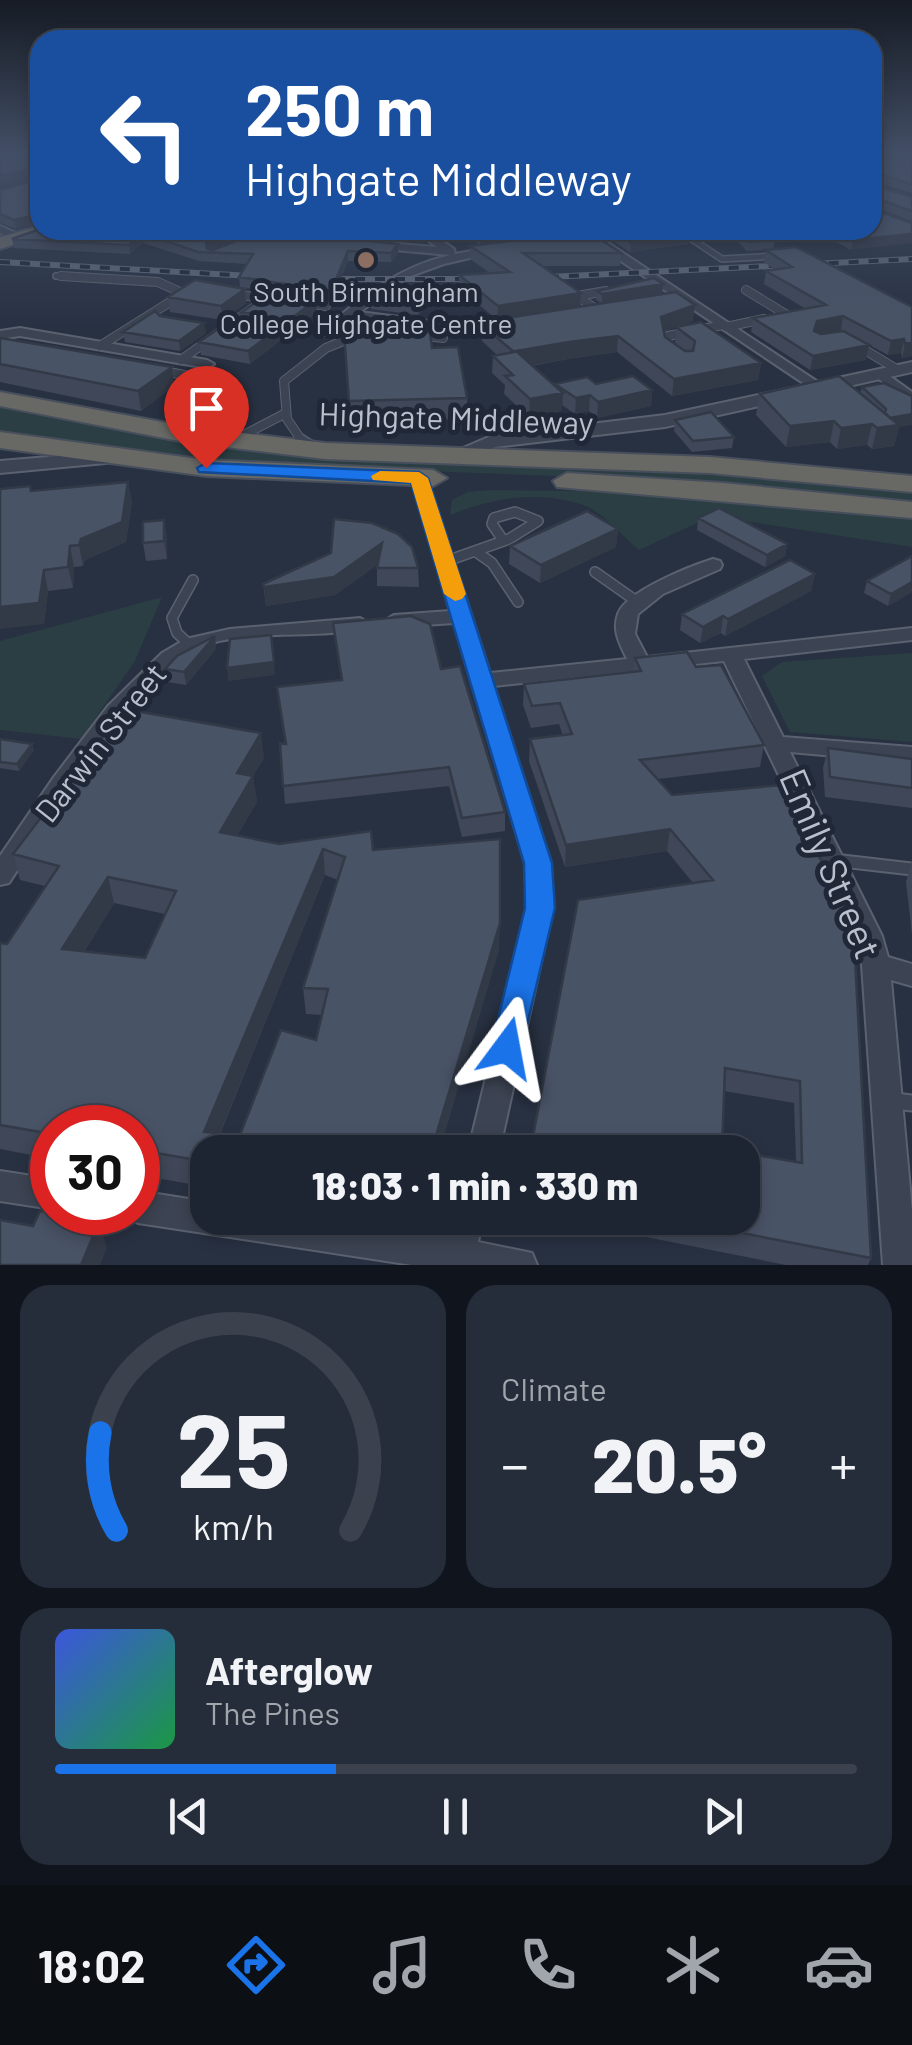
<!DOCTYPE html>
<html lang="en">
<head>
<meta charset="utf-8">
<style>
	:root { --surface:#1e2532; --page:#262d3a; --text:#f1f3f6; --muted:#a1a5ac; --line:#3c424d; --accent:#1a73e8 }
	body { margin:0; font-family:Barlow,sans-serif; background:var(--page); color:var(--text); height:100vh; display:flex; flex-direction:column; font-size:38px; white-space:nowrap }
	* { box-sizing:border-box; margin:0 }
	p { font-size:32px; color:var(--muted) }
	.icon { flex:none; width:55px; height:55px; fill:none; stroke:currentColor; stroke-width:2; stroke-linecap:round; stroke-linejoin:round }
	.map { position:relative; height:1265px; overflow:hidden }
	.details { display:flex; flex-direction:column; gap:20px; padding:20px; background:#10141c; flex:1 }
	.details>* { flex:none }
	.top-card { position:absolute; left:30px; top:30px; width:852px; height:210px; border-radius:30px; box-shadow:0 5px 15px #0003,0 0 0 2px var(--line); background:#1a4fa0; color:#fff; overflow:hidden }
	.speed { position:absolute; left:30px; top:1105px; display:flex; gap:20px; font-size:50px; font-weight:700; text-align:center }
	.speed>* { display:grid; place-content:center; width:130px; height:130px; border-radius:50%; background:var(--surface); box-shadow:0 5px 15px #0003,0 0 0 2px var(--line); line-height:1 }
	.speed .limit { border:15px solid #d22; background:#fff; color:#111 }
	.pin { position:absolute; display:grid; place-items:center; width:85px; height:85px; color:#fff; margin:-102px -42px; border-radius:50% 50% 50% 0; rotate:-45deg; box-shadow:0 0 10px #0007 }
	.pin .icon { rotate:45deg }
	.me { position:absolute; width:110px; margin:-55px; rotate:13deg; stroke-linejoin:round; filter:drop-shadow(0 0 8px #0008) }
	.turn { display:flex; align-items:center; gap:35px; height:210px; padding:0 50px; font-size:45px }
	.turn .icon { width:130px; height:130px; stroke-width:2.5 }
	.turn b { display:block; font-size:70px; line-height:85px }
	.big { font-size:75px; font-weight:800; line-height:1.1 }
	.details .card { flex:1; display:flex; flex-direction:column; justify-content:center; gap:15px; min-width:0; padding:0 35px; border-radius:30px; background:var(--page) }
	.details .dial { align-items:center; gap:0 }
	.dial svg { height:260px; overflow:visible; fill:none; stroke:var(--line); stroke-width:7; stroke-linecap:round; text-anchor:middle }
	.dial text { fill:var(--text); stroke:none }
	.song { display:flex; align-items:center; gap:30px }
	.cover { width:120px; height:120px; border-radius:15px; background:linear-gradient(135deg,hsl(230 70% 55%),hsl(140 70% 35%)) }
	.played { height:10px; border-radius:5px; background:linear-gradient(90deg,var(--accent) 35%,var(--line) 35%) }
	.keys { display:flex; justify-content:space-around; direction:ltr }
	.heat { display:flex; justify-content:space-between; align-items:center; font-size:55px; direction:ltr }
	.details .tiles { flex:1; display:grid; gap:20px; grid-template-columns:1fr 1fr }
	.card:last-child { grid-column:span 2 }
	.trip { position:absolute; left:190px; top:1135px; width:570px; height:100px; border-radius:30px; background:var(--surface); box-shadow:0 5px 15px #0003,0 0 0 2px var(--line); font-weight:800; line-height:100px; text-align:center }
	.menu { display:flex; height:160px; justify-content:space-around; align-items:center; background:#0c0f14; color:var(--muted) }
	.menu .icon { width:70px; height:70px }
	.menu .on { color:var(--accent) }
	.menu b { font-size:45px; color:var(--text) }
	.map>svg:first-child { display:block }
	.green { fill:#2a3e43 }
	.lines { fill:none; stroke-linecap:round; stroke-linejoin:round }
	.service-far4-casing { stroke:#5a616f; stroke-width:8 }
	.service-far3-casing { stroke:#5a616f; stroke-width:10 }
	.service-far2-casing { stroke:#5a616f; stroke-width:12 }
	.service-far1-casing { stroke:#5a616f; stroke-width:15 }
	.service-casing { stroke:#5a616f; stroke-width:19 }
	.minor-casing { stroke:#5a616f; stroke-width:4 }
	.tertiary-casing { stroke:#5a616f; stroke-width:4 }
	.trunk-casing { stroke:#474e5c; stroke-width:4 }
	.service-far4 { stroke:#3c4352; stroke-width:5 }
	.service-far3 { stroke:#3c4352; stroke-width:8 }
	.service-far2 { stroke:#3c4352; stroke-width:9 }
	.service-far1 { stroke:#3c4352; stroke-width:11 }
	.service { stroke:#3c4352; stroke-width:15 }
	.minor { fill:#3c4352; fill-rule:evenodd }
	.tertiary { fill:#3c4352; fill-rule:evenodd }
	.trunk { fill:#686865; fill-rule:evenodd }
	.rail-casing { stroke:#5e6778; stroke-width:6 }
	.rail { stroke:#202837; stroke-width:4; stroke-dasharray:10; stroke-linecap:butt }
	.wall { fill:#3f4758; fill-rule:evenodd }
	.shaded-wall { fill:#333a47 }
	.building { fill:#495366; stroke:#333a47; stroke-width:2.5; fill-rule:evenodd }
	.route { fill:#1a73e8; stroke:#114b97; stroke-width:2.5 }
	.slow { fill:#f59e0b }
	.education-dot { fill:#8d6e63; stroke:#202837; stroke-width:4 }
	.labels { text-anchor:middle; stroke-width:10; stroke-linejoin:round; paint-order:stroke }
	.far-poi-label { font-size:28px; fill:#b9bfcc; stroke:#202837 }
	.street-label { font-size:32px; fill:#b9bfcc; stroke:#202837 }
	.near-street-label { font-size:38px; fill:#b9bfcc; stroke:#202837 }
</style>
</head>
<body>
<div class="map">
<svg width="912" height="1265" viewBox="0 0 912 1265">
	<rect width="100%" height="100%" fill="#283142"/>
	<path class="green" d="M0 405 198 441 662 467 912 489V503L581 477 192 462 0 433Z
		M490 490 667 492 912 515V547L712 516 639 550C623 537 602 511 583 505 539 490 491 498 450 515L452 500 468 492Z
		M162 597 135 661 81 739 0 730V641Z
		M912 653V742L790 732 762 676 782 662Z"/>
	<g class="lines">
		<g class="service-far4-casing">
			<path id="service-far4" d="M313 230 328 241
				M678 230 722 259 778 256
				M56 276 104 279"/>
		</g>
		<g class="service-far3-casing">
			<path id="service-far3" d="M61 276 158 282 180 292 178 297 100 346
				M746 290 787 315 781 316
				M233 294 271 299
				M302 303 326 306
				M600 312 577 296 606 291
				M726 327 764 319
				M419 335 443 338
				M667 346 668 336 723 325
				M860 347 898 370
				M181 360 253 308
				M159 370 214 381 211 393 186 397
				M240 437 286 413
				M302 441 287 419 284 381 326 348 353 337"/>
		</g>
		<g class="service-far2-casing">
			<path id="service-far2" d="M299 438 310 445
				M475 551 492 563 518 602
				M444 562 509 539 538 521 515 512 494 518 492 524 503 540
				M595 572 639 603
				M190 645 177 633 172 618 193 580"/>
		</g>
		<g class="service-far1-casing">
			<path id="service-far1" d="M834 860 912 869"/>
		</g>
		<g class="service-casing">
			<path id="service" d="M888 1100 912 1103"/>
		</g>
		<g class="minor-casing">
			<path id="minor" d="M893 152H912V158L895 154Z
				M0 226 23 236 25 238 19 241 0 233Z
				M234 230H260L288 237 282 240Z
				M414 230H427L454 249 455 254 494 247 500 251 444 264 408 277 360 312 475 327 506 323 513 327 511 330 475 335 352 318 335 335H325V329C363 295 399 267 450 255L371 248 365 245 371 242 437 247Z
				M623 230H660L654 233 572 242 566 239Z
				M597 241H605L827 388 825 391H815L597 245Z
				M20 328 207 360 214 364 207 368 20 336 0 339V331Z
				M881 370 912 392V404L876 377 874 374Z
				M419 473 427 478 490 673 627 659C620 644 612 631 618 614 626 591 691 566 713 559L720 561 722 565 720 569 663 594 638 614 635 634 647 657 912 628V640L744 659 783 737 912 747V763L790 752 882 936 888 957 912 964V986L891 980 912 1211V1265H883L862 965 856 936 724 661 494 686 551 863 553 908 499 1152H468L527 908 525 863 454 623 394 627 384 621 394 615 450 611 411 478Z
				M360 618 370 624 367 628C317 640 248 628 200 647 133 675 50 821 9 883L0 885V856L54 777 108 706 162 653 186 639 230 629Z
				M0 1171 52 1179V1209L0 1201Z
				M138 1191 208 1202V1218H313L446 1237 451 1218H483L478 1242 532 1253 537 1265H412L138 1223 126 1218 124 1212H138Z"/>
		</g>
		<g class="tertiary-casing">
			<path id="tertiary" d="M912 362V372L665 427 495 447 452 463 442 457 491 436 665 415Z
				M109 452 116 454V462L0 473V461Z"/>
		</g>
		<g class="trunk-casing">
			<path id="trunk" d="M40 226V230H56L0 249V237Z
				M0 392 184 426 325 443 710 457 912 476V492L710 473 325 459 184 442 0 406Z
				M0 432 206 460 433 470 447 478 433 486 206 476 0 448Z
				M567 473 723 483 912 502V518L557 487 553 481Z"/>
		</g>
		<use href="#service-far4" class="service-far4"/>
		<use href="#service-far3" class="service-far3"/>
		<use href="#service-far2" class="service-far2"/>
		<use href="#service-far1" class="service-far1"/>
		<use href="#service" class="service"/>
		<use href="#minor" class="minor"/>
		<use href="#tertiary" class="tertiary"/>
		<use href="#trunk" class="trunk"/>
		<g class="rail-casing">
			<path id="rail" d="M0 262 270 277
				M529 278 912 259
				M315 279H484"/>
		</g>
		<use href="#rail" class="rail"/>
	</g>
	<path class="wall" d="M912 154V193L872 181V160L874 161Z
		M40 179V223L16 229 0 223V190Z
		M872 185 912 197V221L872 206Z
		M40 230H239V237L212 250H213L264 230 398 254 391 262 348 261 332 301 240 287 239 277 248 264 199 261 143 243 130 254 14 248 12 239Z
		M309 230H407L409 240Z
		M456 230H607L557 232 480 245Z
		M688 230H756L775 240 773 249 912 307V356L902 358 901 353 888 355 852 336 869 345 866 360 810 370 751 332 753 318 806 309 764 284 766 271 775 270 764 262 766 250 747 251 734 238 707 242Z
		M814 230H872L851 250Z
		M614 231 689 235 688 244 630 252 613 241Z
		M470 246 621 253 620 266H542L581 293 580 307 601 303 596 300 597 291 663 284 662 293 629 299 693 321 677 327 761 363 758 380 672 396 617 352 568 359 532 366 555 386V384H596L652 390 651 406 597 418 589 411 575 414 562 405V411L529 417 504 394 505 385 492 373 493 356 497 355 482 341V325L496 319 459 288V275L490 273 470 259ZM676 327 675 344 665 337 664 332Z
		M168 297 246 303 223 320 170 312Z
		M371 299 430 305 418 315 371 309Z
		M316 300 317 312 250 364 201 355 199 342 256 326 243 324 242 312Z
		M160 316 206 333 180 351 125 342 123 332Z
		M344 333 432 348 467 398V419L350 422Z
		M0 338 174 386 141 411 0 382Z
		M884 383 899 427 894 446 872 449 867 445 837 449 830 442 786 447 756 415 760 394 860 393 862 387Z
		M675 420 734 437 732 448 692 452 674 431Z
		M128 482 132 502 126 542 85 560 83 566 74 567 73 588 48 591 44 624 31 491Z
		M698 518 787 544 785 556 765 567 697 530Z
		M164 520 167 538V559L146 561 143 543Z
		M618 529 616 547 540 583 509 564 510 546Z
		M331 553 418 568 419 587 377 586V565L335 595 266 606 263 584Z
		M912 556V592L888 606 864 593 867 581Z
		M815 574 811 591 725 636 721 633 700 643 680 630 682 614Z
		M333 623 441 669 505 812V831L462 837 449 786 285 804 280 743 285 744 277 687 341 680Z
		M215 636 216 649 186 685 167 682 165 669Z
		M635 658 696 667 764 745 760 767 658 779 672 795 782 785 871 1258 868 1265H786L551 1218H742L530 1152 693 883 667 851 565 867 529 761 530 739 563 736 559 724 531 728 523 705 524 684 633 672ZM724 1091 794 1103 796 1162 722 1149Z
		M0 739 32 744 34 750 19 771 0 768Z
		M828 748 912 759V808L825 797 823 768Z
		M264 758 253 776 257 802 237 836 279 844 373 850 499 949 439 1152H208V1187L138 1175V1128H52V1159L0 1149V943L7 944 45 886 20 880 13 854ZM325 875 338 880 303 988 306 1014 322 1015 316 1040 240 1135 220 1134ZM114 903 165 914 145 958 84 952Z
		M912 860V935L906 882Z
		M371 1218H409L401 1223Z"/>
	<path class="shaded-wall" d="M872 152H898L872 156Z
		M38 167 39 175 0 185V176Z
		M37 213 39 222 16 229 14 220Z
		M233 230H239V237L207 252 206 243Z
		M513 230H557V232L480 245V235Z
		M735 230 734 238 707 242 708 232Z
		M142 233 143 243 130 254 129 245Z
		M912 234V243L851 250 853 240Z
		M689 235 688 244 630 252 631 243Z
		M398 244V254L391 262V253Z
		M348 251V261L332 301 331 291Z
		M663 284 662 293 602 304V294Z
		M245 289 246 303 223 320 221 306Z
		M581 293 580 307 497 320 498 306Z
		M430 295V305L418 315V306Z
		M316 300 317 312 250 364 248 351Z
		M695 305 693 321 659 333 661 317Z
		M843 316 841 330 814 335 817 321Z
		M204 323 206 333 180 351 179 341Z
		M618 336 617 352 568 359 516 368V351Z
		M904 339 901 353 888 355 891 341Z
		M912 342V356L902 358 905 344Z
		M869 345 866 360 810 370 813 356Z
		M761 363 758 380 672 396 674 379Z
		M172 367 174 386 141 411 138 391Z
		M652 390 651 406 597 418 598 402Z
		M563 393 562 411 529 417 530 399Z
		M590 395 589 411 575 414 576 398Z
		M912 414V425L899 427 894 446 872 449 877 428 883 419Z
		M834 421 830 442 786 447 790 426Z
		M872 424 867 445 837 449 841 428Z
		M128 482 132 502 126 542 85 560 83 566 79 545 81 539Z
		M164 520 167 538V559L164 541Z
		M618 529 616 547 540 583 541 565Z
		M382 543 383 561 335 595 266 606 264 587Z
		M787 544 785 556 765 567 767 555Z
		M70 546 74 567 73 588 68 567Z
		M44 570 48 591 44 624 0 629V607Z
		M815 574 811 591 725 636 728 619Z
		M912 582V592L888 606 891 594Z
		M723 616 721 633 700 643 703 627Z
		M215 636 216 649 186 685 184 672Z
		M274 662 275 675 228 681 227 668Z
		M261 733 264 758 253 776 257 802 224 858 220 832 237 773Z
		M32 744 34 750 19 771 17 764Z
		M670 829 667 851 565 867 566 845Z
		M323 849 325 875 212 1152 204 1132Z
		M108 877 114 903 69 976 62 949Z
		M500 923 499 949 439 1152H431Z
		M99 1222 107 1248 100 1265H81Z"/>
	<path class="building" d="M0 152H40V169L38 167 0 176Z
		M912 154V184L872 172V160L874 161Z
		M40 179V214L14 220 0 214V190Z
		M872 185 912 197V211L872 197Z
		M872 209 912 223V234L853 240 833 230H872Z
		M40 229 233 230 206 243 207 249 213 250 264 230 398 244 391 253 348 251 331 291 239 277 253 254 198 252 142 233 129 245 12 239Z
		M471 230H513L480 235Z
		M629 230H682L689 235 631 243 614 231Z
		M736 230H756L775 240 748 242Z
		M588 231 621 253H523L581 293 498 306 459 275 510 272 470 246Z
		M796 247 912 307V342L905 344 904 339 891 341 843 316 817 321 814 331 821 334 843 331 869 345 813 356 753 318 826 305 766 271 792 267 766 250Z
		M654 278 663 284 602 294 597 291Z
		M195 280 245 289 221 306 168 297Z
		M385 288 430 295 418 306 371 299Z
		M676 292 695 305 661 317 665 337 685 351H693L695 341 676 327 701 322 761 363 674 379 618 336 569 342 516 351 563 393 530 399 505 376 513 375 493 356 514 352 482 325 486 321Z
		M267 294 316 300 248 351 199 342 225 324 262 327 261 315 242 312Z
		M155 311 160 316 204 323 179 341 123 332Z
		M377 325H429L432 348 458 347 467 398 349 401 344 333Z
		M0 338 172 367 138 391 0 364Z
		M633 376 652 390 598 402 590 395 576 398 555 384 587 377 596 384Z
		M839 376 899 425 877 428 872 424 841 428 834 421 790 426 760 394Z
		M884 383 912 396V414L890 418 885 413 886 409 862 387Z
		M711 412 734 437 693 441 675 420Z
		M128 482 122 522 81 539 79 545 70 546 68 567 44 570 39 603 0 607V489L30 486 31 491Z
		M719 508 787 544 767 555 698 518Z
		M587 511 618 529 541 565 510 546Z
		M334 519 372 523 398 534 412 547 418 568H377L382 543 334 577 264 587 263 584 331 553Z
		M164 520V541L143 543V522Z
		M912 556V582L891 594 867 581Z
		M790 560 815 574 728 619 723 616 703 627 682 614Z
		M411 616 430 624 441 669 460 666 505 812 462 818 449 767 283 786 280 743 286 744 277 687 342 680 333 623Z
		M271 635 274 662 227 668 230 639Z
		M215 636 184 672 165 669 177 656Z
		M687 652 696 667 721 665 764 745 640 760 672 795 782 785 853 922 871 1258 664 1218H742V1152H530L578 900 713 880 670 829 566 845 530 739 572 734 560 703 532 706 524 684 641 671 635 658ZM725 1068 800 1081 802 1163 722 1149Z
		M124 709 261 733 237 773 253 776 220 832 279 844 371 831 373 850 500 839V923L431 1152H208V1162L138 1150V1128H52V1134L0 1125V943L7 944 59 866 13 854ZM323 849 345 857 303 988 328 989 316 1040 281 1030 240 1135 204 1132ZM108 877 176 891 145 958 62 949Z
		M0 739 32 744 17 764 0 762Z
		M828 748 912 759V788L830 777Z
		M40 1211 99 1222 81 1265H0V1220L33 1226Z"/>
	<linearGradient id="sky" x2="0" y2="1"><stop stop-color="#161b24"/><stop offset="0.46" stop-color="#424e65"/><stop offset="1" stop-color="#424e65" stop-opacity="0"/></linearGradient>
	<rect width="912" height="329" fill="url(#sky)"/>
	<path class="route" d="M206 463 419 472 428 478 552 863 555 908 519 1058 507 1062 496 1058 491 1048 525 908 524 863 411 483 199 472 197 468Z"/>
	<path class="slow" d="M380 471 419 472 428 478 466 594 462 599 455 601 444 594 411 483 373 480 371 476Z"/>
	<circle class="education-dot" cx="366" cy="260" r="10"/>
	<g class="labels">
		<g class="far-poi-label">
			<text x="366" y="302">South Birmingham<tspan x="366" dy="32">College Highgate Centre</tspan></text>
		</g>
		<g class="street-label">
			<text transform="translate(456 419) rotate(2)" y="11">Highgate Middleway</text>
			<text transform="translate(101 743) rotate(-52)" y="11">Darwin Street</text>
		</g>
		<g class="near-street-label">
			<text transform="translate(830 864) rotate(67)" y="13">Emily Street</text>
		</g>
	</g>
</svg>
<div class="speed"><div class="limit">30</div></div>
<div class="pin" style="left:206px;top:468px;background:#d93025"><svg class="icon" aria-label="arrive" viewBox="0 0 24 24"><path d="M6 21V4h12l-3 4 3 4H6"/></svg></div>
<svg class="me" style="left:507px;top:1048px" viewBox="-20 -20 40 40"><path d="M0-17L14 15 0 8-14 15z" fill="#1a73e8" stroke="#fff" stroke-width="4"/></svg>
<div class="trip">18:03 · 1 min · 330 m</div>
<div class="top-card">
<div class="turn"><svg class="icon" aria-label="left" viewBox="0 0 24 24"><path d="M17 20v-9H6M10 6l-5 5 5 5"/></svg><div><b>250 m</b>Highgate Middleway</div></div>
</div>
</div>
<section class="details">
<div class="tiles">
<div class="card dial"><svg viewBox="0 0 100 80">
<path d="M14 69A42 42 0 1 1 86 69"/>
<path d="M14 69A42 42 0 0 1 9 39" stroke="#1a73e8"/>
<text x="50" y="56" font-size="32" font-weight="700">25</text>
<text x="50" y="72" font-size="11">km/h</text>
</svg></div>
<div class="card"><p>Climate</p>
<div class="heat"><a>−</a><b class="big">20.5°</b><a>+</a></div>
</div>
<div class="card">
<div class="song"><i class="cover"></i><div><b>Afterglow</b><p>The Pines</p></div></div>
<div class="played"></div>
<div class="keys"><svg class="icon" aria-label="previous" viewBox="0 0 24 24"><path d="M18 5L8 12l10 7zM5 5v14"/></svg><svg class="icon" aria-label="pause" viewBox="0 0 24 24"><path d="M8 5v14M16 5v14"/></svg><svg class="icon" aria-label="next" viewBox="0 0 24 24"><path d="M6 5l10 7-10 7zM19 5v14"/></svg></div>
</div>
</div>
</section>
<nav class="menu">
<b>18:02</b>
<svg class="icon on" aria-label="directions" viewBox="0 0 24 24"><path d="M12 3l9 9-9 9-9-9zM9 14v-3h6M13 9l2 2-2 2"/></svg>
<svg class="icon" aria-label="music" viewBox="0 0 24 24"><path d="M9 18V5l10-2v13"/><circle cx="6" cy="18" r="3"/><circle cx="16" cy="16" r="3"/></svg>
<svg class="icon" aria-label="phone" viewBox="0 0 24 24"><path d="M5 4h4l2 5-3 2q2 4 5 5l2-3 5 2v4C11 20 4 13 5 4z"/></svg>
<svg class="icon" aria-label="climate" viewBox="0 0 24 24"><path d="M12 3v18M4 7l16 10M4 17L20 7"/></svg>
<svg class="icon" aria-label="car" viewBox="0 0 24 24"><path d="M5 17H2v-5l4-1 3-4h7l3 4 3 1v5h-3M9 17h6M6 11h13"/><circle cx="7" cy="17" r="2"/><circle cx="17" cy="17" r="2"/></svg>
</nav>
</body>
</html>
